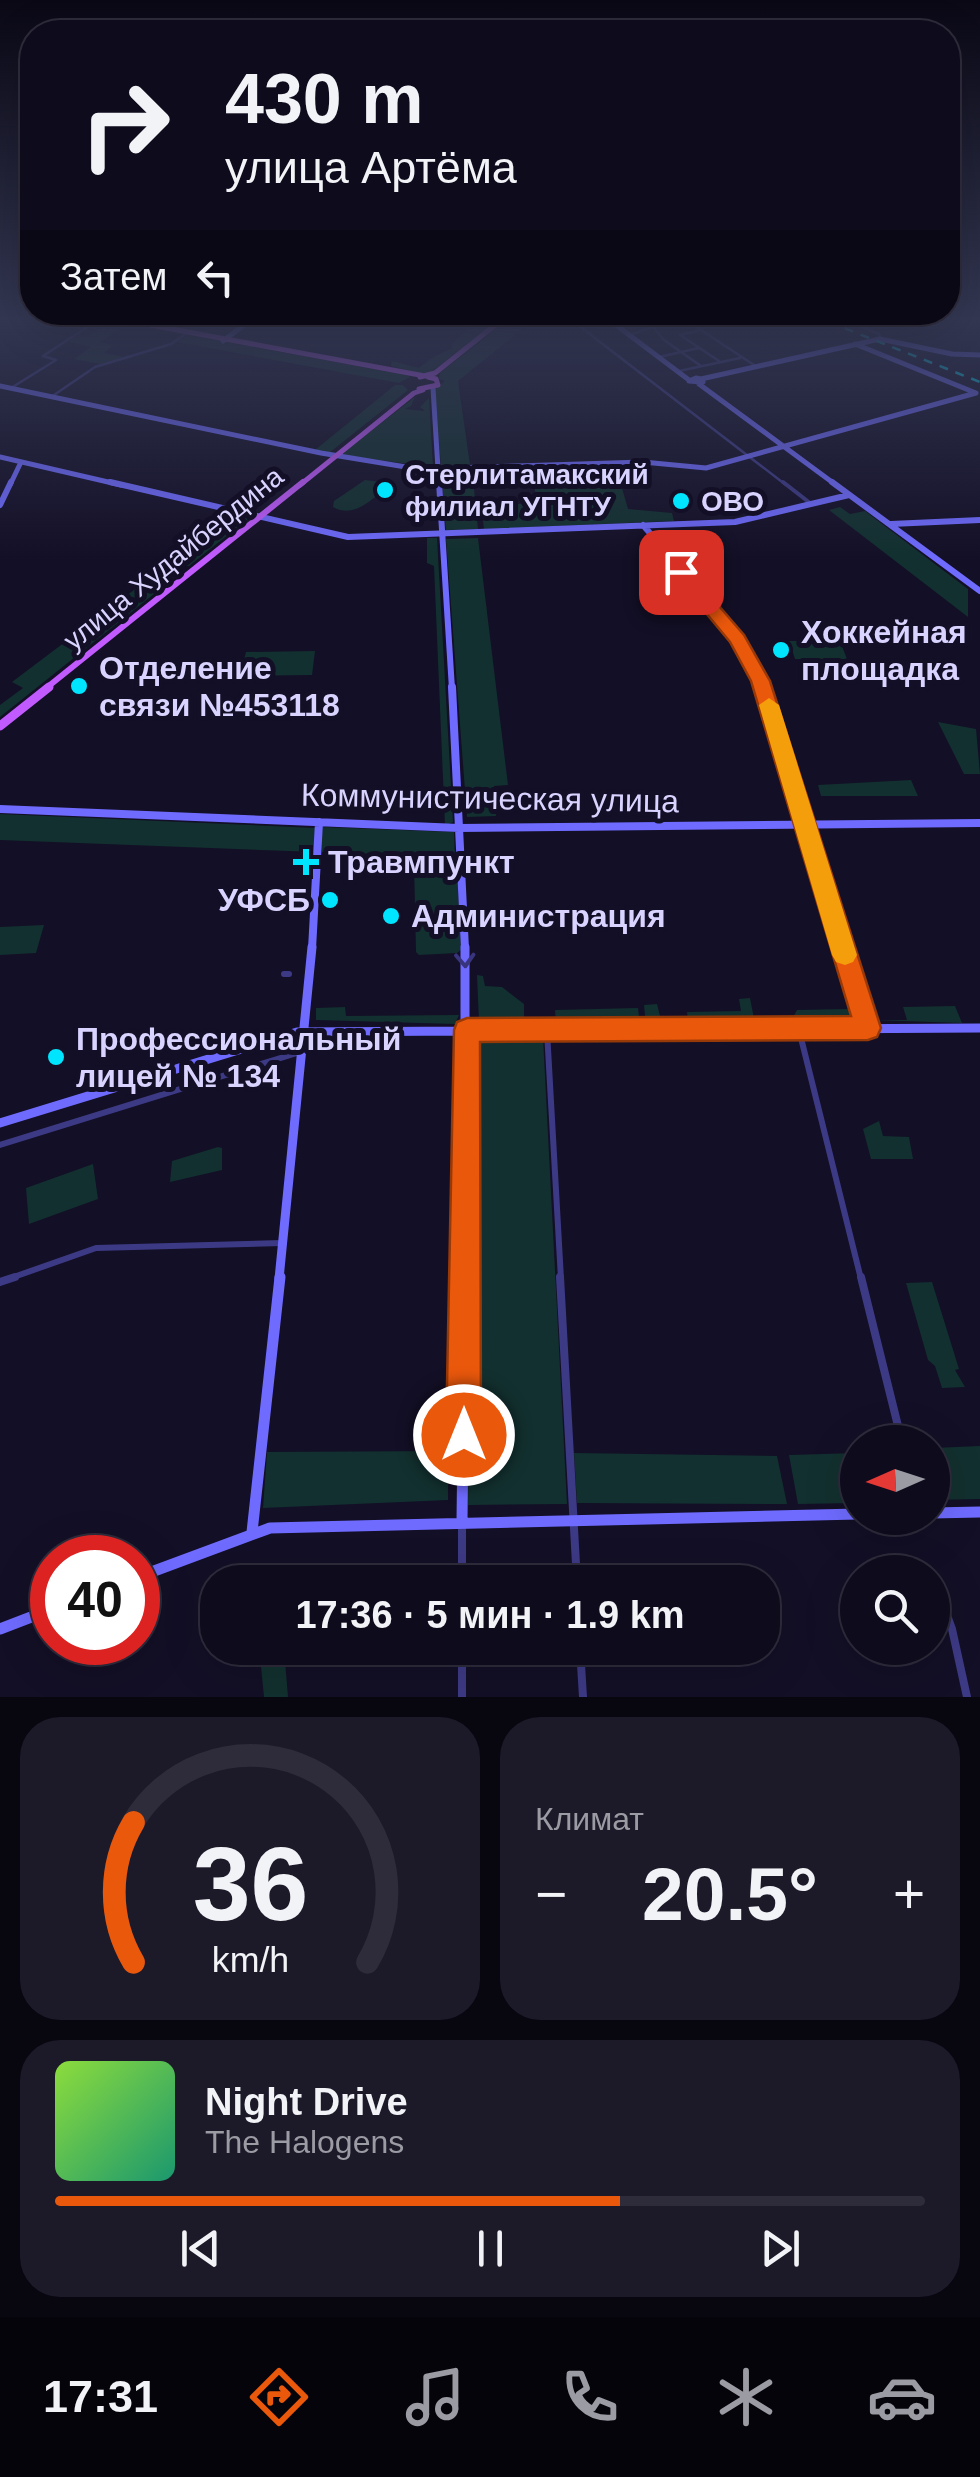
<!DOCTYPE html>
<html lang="ru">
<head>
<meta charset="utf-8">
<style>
	:root { --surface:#0e0b1c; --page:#1c1929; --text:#f1f3f6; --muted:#9b9ba3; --line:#2e2b3b; --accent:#ea580c }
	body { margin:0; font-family:Arial,sans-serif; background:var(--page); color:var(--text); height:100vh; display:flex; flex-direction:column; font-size:38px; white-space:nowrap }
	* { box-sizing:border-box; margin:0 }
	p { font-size:32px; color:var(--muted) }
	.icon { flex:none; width:55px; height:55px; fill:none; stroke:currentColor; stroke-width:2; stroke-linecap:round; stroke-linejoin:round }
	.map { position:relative; height:1697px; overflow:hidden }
	.details { display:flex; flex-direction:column; gap:20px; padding:20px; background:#08060f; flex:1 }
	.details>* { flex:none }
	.hud { position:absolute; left:20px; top:20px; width:940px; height:305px; border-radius:40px; box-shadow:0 10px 40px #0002,0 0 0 2px var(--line); background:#0e0b1c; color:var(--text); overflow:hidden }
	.needle { width:65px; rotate:267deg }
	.buttons { position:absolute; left:840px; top:1425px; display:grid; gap:20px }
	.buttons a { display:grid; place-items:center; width:110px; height:110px; border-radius:50%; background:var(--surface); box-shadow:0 10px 40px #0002,0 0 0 2px var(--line); font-size:50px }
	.speed { position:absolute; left:30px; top:1535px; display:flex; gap:20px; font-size:50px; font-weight:700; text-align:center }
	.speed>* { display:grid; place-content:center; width:130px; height:130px; border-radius:50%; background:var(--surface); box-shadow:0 10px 40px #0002,0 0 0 2px var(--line); line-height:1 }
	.speed .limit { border:15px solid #d22; background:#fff; color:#111 }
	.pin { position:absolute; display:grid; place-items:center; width:85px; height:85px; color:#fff; margin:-42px; border-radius:20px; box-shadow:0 5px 15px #0006 }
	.me { position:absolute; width:110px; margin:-55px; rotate:0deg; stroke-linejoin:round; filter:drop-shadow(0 0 8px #0008) }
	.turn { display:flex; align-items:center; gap:35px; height:210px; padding:0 40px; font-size:45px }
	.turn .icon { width:130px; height:130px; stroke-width:2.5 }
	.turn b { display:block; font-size:70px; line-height:85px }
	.then { display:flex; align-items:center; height:95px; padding:0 40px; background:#0003; gap:20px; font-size:38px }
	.big { font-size:75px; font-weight:600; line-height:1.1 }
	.details .card { flex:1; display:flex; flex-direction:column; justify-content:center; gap:15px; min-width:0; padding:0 35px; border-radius:40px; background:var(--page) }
	.details .dial { align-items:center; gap:0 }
	.dial svg { height:260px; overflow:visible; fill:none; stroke:var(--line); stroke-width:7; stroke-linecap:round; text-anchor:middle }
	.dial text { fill:var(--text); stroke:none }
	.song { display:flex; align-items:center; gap:30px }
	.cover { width:120px; height:120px; border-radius:15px; background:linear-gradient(135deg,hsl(90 70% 55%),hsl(160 70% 35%)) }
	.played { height:10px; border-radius:5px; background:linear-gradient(90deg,var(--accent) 65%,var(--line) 65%) }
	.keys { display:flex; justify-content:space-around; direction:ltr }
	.heat { display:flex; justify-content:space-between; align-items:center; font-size:55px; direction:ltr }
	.details .tiles { flex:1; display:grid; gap:20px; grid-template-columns:1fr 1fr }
	.card:last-child { grid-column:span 2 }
	.trip { position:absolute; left:200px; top:1565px; width:580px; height:100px; border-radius:40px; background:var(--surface); box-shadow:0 10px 40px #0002,0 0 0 2px var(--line); font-weight:600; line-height:100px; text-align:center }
	.menu { display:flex; height:160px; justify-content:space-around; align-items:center; background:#06040b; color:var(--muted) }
	.menu .icon { width:70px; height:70px }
	.menu .current { color:var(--accent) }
	.menu b { font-size:45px; color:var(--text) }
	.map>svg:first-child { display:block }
	.green { fill:#12302f }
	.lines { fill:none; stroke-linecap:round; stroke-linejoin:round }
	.street-far3 { stroke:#3d3a85; stroke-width:2.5 }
	.street-far2 { stroke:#3d3a85; stroke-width:4 }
	.street-far1 { stroke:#3d3a85; stroke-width:6 }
	.street { stroke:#3d3a85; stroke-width:8 }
	.secondary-far4 { stroke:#6f6bff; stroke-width:5 }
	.secondary-far3 { stroke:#6f6bff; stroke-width:6 }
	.secondary-far2 { stroke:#6f6bff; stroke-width:8 }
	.secondary-far1 { stroke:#6f6bff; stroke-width:9 }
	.secondary { stroke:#6f6bff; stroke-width:11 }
	.primary-far2 { stroke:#c25bff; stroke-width:5 }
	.primary-far1 { stroke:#c25bff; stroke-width:6 }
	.primary { stroke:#c25bff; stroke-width:9 }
	.rail { stroke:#00e5ff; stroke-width:2.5; stroke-dasharray:9 8; stroke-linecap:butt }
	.oneway { stroke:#38347d }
	.route { fill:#ea580c; stroke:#983908; stroke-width:2.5 }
	.slow { fill:#f59e0b }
	.poi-dot { fill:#00e5ff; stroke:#130f26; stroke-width:4 }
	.labels { text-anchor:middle; stroke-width:10; stroke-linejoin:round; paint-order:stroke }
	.far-poi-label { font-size:28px; font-weight:bold; fill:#d9d4ff; stroke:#130f26; text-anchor:start }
	.far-street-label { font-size:28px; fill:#d9d4ff; stroke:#130f26 }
	.poi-label { font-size:32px; font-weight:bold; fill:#d9d4ff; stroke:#130f26; text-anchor:start }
	.street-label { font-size:32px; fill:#d9d4ff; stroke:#130f26 }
</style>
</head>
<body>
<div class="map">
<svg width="980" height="1697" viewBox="0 0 980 1697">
	<rect width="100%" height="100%" fill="#130f26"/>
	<path class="green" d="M474 322H495L427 375 391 366 392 361 419 368C430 359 439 353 453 348L451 345Z
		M519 322H531L458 381 470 465 441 467 435 389 445 381 439 379 440 373 497 329Z
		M106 324 123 327 100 342 113 345 104 353 124 357 101 364 74 359 91 347 68 342 79 335 87 336Z
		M188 335 405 375 410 377 399 383 177 342Z
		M395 385H403L408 390 329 453 315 450Z
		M415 397 411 406 405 409 425 411 420 407 429 398 433 467 340 455Z
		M615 464 628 509 672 513 674 521 484 529 481 506 537 503 533 478 548 477 547 467Z
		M472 469 478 529 446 530 441 471Z
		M365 480 381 482 384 490C369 502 352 518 333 507L334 501Z
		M840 507 850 514 865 511 968 589V617L829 510Z
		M236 514 249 518 189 566 171 562Z
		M427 538H437L453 822 445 826 434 566 427 563Z
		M478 538 508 785 494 786 496 816 467 817 446 539Z
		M167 565 184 570 0 717V705L23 688 12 682Z
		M789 641H840L847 659H795Z
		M315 651 312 675 240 676 246 652Z
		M938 722 976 729 980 774H964Z
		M911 780 918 796H821L818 785Z
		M0 814 316 828V852L0 840Z
		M321 827 454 832 455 858 322 852Z
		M417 861 452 863 457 867 461 950 457 953 419 955 416 952 414 864Z
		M44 925 36 953 0 955V927Z
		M477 975 483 976 485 986 502 987 524 1004V1024L479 1022Z
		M845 995H856L865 1023 763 1024V1021L792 1019 797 1010 848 1009Z
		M750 998 755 1024 646 1026 644 1005 657 1004 661 1020H688L687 1012 741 1011 739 999Z
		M955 1006 962 1023 872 1020H907L903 1007Z
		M345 1007 346 1016 459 1015 455 1024 316 1020V1008Z
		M638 1008 640 1026 556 1025 555 1010Z
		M543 1037 567 1504 468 1505 473 1038Z
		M879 1121 883 1136 909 1137 913 1159H871L863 1129Z
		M218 1147 222 1148V1170L170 1182 172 1161Z
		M93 1164 98 1199 29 1224 26 1188Z
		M932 1282 959 1369 955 1370 965 1387 942 1388 935 1366 928 1360 906 1283Z
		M980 1446V1499L933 1500V1448Z
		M448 1451V1500L263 1508 267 1452Z
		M574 1453 777 1456 787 1504 577 1503Z
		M857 1453V1503L798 1504 789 1455Z
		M284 1649 288 1697H264L260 1657Z"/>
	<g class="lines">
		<path class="street-far3" d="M574 322 786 485
			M689 322 757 367
			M850 322 879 334 880 339
			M618 327 634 322
			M653 327 664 340 701 366
			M629 335 667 322
			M680 335 719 361
			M680 335 701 330
			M659 357 699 348
			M679 371 740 358
			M11 388 56 360 43 356 95 322
			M51 397 95 367 171 344 187 333"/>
		<path class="street-far2" d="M783 482 810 503"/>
		<path class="street-far1" d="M284 974H289
			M799 1030 861 1279
			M547 1031 561 1279
			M0 1145 300 1052
			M8 1279 96 1248 282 1243"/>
		<path class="street" d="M560 1277 577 1582
			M861 1277 902 1442
			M0 1282 15 1277
			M462 1523V1582
			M936 1586 952 1629 967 1697
			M462 1648V1697
			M580 1648 583 1697"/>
		<path class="secondary-far4" d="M612 322 689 380
			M223 341 248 322
			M855 344 976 393
			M696 378 701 379 703 382 689 381Z
			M701 379 880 339 952 354 980 355
			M699 384 836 485
			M0 386 321 453 418 469 643 462 706 468 976 393
			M433 388 439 485
			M0 457 121 485
			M10 485 21 462"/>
		<path class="secondary-far3" d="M110 482 348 537 735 522 849 495
			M439 482 452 689
			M832 482 980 591
			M0 505 11 482
			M891 524 980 520
			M643 525C685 575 742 626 762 689"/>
		<path class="secondary-far2" d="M452 687 465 949
			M761 687 843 949
			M0 809 459 828 980 823
			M312 949 319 822"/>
		<path class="secondary-far1" d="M843 947 868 1028
			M0 1123 297 1032 980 1028
			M279 1279 312 947
			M465 1279V947"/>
		<path class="secondary" d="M932 1513 980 1512
			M462 1520 465 1277
			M252 1532 280 1277
			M138 1577 270 1528 858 1514
			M0 1629 52 1609"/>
		<path class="primary-far2" d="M134 322 425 376
			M420 377 435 373 499 322
			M419 389 438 385 436 379 428 377
			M300 485 414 393 423 390"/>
		<path class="primary-far1" d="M45 689 303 482"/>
		<path class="primary" d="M0 726 49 687"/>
		<path class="rail" d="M760 322 764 325
			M829 322 980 382"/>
	</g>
	<defs><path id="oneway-chevron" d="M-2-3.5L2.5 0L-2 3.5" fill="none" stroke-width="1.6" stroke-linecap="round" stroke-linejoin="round" transform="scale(2.5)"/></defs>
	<use class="oneway" href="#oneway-chevron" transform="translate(465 960) rotate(87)"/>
	<linearGradient id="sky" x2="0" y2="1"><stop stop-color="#0a0815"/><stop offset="0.57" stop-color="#333752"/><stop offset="1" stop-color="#333752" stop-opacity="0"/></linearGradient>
	<rect width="980" height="560" fill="url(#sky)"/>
	<path class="route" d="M681 567 687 569 744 635 770 681 881 1028 877 1037 868 1040 480 1042 481 1435 476 1447 464 1453 451 1447 446 1435 454 1030 457 1022 467 1018 851 1016 751 681 730 642 672 572Z"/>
	<path class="slow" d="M769 698 779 705 857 955 853 962 845 965 836 962 832 955 759 705Z"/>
	<g class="poi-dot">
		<circle cx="385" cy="490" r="10"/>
		<circle cx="681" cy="501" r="10"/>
		<circle cx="781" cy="650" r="10"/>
		<circle cx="79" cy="686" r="10"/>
		<path d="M301 847h10v10h10v10h-10v10h-10v-10h-10v-10h10z"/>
		<circle cx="330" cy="900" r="10"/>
		<circle cx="391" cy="916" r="10"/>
		<circle cx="56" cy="1057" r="10"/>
	</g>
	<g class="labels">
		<g class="far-poi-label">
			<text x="405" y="484">Стерлитамакский<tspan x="405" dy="32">филиал УГНТУ</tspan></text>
			<text x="701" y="511">ОВО</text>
		</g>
		<g class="far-street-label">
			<text transform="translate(173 558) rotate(-39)" y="10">улица Худайбердина</text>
		</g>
		<g class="poi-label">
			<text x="801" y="643">Хоккейная<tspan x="801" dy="37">площадка</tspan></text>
			<text x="99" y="679">Отделение<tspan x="99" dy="37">связи №453118</tspan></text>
			<text x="328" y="873">Травмпункт</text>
			<text x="310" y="911" text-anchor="end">УФСБ</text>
			<text x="411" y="927">Администрация</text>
			<text x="76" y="1050">Профессиональный<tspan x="76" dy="37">лицей № 134</tspan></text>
		</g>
		<g class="street-label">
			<text transform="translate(490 798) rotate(1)" y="11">Коммунистическая улица</text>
		</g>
	</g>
</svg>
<div class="buttons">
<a><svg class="needle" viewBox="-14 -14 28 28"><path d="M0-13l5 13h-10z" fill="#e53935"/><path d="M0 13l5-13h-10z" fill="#9b9ba3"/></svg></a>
<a><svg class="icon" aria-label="search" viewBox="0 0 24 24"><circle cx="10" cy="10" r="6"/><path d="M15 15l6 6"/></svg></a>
</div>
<div class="speed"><div class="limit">40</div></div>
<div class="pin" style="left:681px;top:572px;background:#d93025"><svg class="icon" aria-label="arrive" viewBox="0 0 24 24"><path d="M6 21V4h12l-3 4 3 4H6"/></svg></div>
<svg class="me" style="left:464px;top:1435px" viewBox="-20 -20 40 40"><circle r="17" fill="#ea580c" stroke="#fff" stroke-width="3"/><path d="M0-11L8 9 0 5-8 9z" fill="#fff"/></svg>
<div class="trip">17:36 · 5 мин · 1.9 km</div>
<div class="hud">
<div class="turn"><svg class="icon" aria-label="right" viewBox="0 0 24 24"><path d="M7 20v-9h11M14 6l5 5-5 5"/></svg><div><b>430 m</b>улица Артёма</div></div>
<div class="then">Затем<svg class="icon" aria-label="left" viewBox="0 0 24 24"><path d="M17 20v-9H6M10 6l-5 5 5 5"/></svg></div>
</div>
</div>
<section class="details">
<div class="tiles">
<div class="card dial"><svg viewBox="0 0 100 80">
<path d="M14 69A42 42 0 1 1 86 69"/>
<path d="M14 69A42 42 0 0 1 14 26" stroke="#ea580c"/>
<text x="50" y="56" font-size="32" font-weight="700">36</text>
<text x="50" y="72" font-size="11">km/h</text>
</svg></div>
<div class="card"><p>Климат</p>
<div class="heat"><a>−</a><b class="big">20.5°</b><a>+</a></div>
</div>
<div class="card">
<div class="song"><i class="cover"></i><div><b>Night Drive</b><p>The Halogens</p></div></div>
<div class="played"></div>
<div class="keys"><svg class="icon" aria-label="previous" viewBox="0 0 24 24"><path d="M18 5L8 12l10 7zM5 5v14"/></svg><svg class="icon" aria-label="pause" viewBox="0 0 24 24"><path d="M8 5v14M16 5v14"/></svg><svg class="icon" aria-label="next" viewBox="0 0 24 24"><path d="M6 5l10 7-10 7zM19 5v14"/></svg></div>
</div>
</div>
</section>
<nav class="menu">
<b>17:31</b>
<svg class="icon current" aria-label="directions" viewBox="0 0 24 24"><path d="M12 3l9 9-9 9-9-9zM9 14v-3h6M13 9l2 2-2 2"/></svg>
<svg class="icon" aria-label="music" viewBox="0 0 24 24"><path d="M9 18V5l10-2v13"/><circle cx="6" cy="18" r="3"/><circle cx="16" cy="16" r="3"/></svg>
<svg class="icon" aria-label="phone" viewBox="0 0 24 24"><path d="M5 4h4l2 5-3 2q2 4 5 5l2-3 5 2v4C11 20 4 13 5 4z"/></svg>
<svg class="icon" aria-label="climate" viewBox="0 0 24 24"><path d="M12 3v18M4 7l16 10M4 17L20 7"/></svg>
<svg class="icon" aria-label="car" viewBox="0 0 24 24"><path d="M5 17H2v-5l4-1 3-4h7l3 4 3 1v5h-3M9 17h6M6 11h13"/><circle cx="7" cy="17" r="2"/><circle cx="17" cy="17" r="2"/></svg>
</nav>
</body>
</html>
